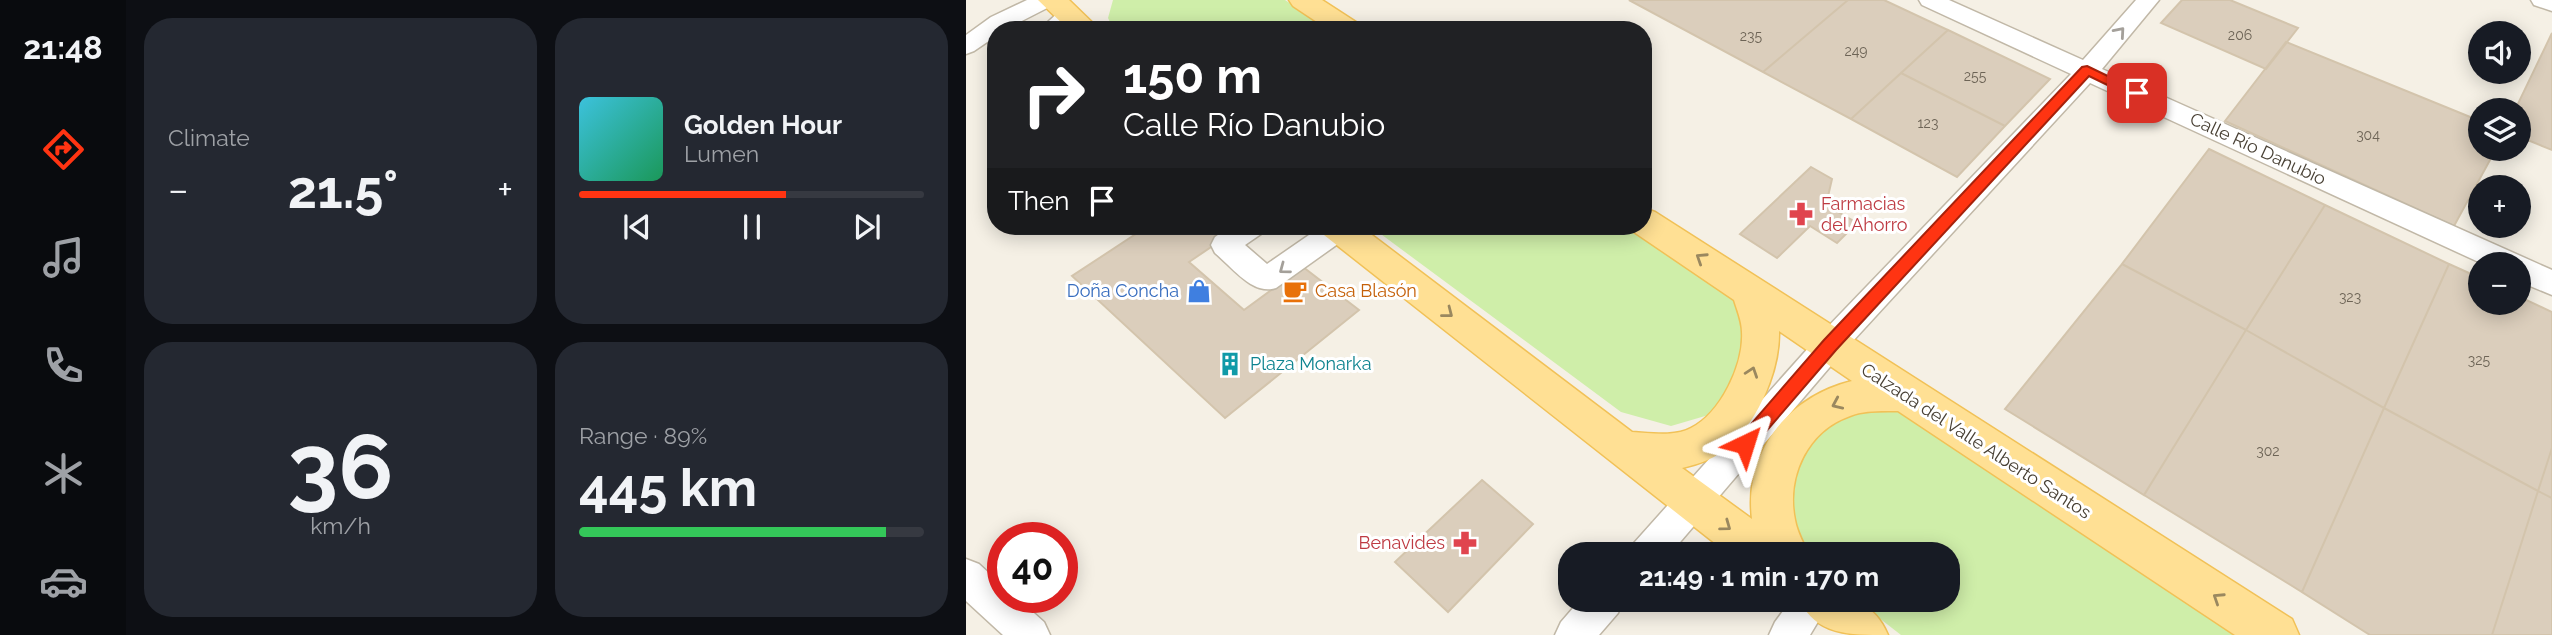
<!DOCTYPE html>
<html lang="en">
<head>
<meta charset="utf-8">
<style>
	:root { --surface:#171b24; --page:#242831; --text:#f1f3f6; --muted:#9ea1a6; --line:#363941; --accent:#ff3412 }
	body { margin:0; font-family:Raleway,sans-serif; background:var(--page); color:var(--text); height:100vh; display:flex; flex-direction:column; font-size:26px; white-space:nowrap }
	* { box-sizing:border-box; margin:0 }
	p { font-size:23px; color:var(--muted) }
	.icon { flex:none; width:38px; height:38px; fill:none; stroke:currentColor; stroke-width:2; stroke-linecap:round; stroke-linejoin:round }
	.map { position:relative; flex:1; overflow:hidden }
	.panel { display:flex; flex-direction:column; gap:18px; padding:18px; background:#0d0f14; width:840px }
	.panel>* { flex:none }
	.guide { position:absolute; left:21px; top:21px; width:665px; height:214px; border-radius:28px; box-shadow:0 4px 18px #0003; background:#202124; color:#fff; overflow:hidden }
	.controls { position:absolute; left:1502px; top:21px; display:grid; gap:14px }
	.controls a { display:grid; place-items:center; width:63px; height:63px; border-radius:50%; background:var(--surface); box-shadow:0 4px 18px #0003; font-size:35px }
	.speed { position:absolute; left:21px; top:522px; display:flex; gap:14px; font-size:35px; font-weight:700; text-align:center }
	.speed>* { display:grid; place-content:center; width:91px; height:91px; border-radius:50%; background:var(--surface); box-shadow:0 4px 18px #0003; line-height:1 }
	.speed .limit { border:10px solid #d22; background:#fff; color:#111 }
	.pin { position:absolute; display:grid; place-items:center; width:60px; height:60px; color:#fff; margin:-30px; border-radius:14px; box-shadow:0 4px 10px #0006 }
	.me { position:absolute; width:77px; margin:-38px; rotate:41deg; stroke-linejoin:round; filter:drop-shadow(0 0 5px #0008) }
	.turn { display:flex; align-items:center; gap:24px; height:147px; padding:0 21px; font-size:32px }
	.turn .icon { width:91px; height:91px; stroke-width:2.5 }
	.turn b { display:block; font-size:49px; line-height:60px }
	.then { display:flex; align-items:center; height:66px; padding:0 21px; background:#0003; gap:14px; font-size:26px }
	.big { font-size:52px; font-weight:700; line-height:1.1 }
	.panel .card { flex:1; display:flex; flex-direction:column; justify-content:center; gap:10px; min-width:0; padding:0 24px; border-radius:28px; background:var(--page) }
	.panel .dial { align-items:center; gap:0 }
	.dial b { font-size:91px; line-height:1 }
	.song { display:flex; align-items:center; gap:21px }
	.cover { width:84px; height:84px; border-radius:10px; background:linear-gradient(135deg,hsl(190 70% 55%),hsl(150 70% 35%)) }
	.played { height:7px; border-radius:4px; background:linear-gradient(90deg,var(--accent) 60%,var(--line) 60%) }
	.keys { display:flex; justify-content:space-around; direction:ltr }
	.heat { display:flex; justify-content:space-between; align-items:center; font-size:38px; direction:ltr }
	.charge { height:10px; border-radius:5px; background:linear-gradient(90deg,#34c759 89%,var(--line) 0) }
	.panel .tiles { flex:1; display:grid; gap:18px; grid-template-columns:repeat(2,1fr) }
	.trip { position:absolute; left:592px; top:542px; width:402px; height:70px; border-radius:28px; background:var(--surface); box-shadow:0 4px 18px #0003; font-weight:700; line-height:70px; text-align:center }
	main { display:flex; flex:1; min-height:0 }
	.menu { display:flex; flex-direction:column; width:126px; justify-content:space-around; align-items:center; background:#090b0e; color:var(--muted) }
	.menu .icon { width:49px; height:49px }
	.menu .on { color:var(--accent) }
	.menu b { font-size:32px; color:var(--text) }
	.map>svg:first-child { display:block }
	.green { fill:#cfeea9 }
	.building { fill:#dbcebc; stroke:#d3c4ac; stroke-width:2 }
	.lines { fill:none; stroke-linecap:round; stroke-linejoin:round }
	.minor-casing { stroke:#c1b8a7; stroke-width:3 }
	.major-casing { stroke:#f1c157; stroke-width:3 }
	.minor { fill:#fff; fill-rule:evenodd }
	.major { fill:#ffe094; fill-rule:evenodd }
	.oneway { stroke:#a4a09a }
	.oneway2 { stroke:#9a885f }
	.route { fill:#ff3412; stroke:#a6220c; stroke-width:2 }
	.labels { text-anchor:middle; stroke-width:6; stroke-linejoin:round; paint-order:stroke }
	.number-label { font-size:14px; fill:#6d6456 }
	.street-label { font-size:18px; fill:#484034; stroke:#fff }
	.health-label { font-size:18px; fill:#be3a42; stroke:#fff; text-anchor:start }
	.shop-label { font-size:18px; fill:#366cbe; stroke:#fff; text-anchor:end }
	.food-label { font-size:18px; fill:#c56008; stroke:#fff; text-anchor:start }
	.culture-label { font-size:18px; fill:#0d838f; stroke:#fff; text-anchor:start }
</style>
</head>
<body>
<main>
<nav class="menu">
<b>21:48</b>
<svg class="icon on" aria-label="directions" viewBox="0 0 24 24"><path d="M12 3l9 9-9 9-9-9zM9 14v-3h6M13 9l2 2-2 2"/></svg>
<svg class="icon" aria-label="music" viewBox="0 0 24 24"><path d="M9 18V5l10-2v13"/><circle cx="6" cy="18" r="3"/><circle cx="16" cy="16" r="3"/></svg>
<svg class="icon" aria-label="phone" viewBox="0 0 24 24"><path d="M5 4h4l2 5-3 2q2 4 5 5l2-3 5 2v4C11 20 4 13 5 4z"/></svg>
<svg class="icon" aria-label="climate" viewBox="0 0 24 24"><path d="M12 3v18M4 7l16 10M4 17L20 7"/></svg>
<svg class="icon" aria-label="car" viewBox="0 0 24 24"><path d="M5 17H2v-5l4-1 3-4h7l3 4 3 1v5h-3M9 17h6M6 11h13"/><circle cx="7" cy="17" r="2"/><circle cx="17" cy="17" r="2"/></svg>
</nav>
<section class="panel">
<div class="tiles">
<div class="card"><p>Climate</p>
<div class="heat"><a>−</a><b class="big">21.5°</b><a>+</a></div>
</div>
<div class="card">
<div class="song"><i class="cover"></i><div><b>Golden Hour</b><p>Lumen</p></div></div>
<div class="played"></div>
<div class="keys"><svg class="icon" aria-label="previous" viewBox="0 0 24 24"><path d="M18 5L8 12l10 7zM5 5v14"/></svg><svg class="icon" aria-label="pause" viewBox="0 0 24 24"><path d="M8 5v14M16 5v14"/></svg><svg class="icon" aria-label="next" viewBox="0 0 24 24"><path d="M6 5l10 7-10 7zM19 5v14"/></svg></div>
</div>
<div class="card dial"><b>36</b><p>km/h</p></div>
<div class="card"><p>Range · 89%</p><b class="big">445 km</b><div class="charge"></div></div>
</div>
</section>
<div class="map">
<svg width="1586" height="635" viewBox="0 0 1586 635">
	<rect width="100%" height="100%" fill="#f5f0e5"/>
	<path class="green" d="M147 0H319L365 30H148L142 18Z
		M404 226H668L774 294 787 335 777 374 746 414 705 426 655 412Z
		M910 399 966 418 1294 635H935L890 600H982V555H834L810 493 825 443Z"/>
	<path class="building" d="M663 0H882L797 72Z
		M882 0H918L982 30 885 119 797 72Z
		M1216 0H1264L1332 28 1300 69 1195 23Z
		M982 30 1084 79 1039 126 935 73Z
		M1586 33V150L1552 136V110H1549Z
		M1320 42 1514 121V149H1530L1488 226 1259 121Z
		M935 73 1039 126 991 177 885 119Z
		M1243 149 1359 205 1280 330 1156 264Z
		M845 167 866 179 860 205 891 223 871 243 844 226 811 258 774 234Z
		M1359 205 1483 264 1418 408 1280 330Z
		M182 226H276L223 262 278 310 337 267 393 310 259 418 106 276Z
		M1156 264 1280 330 1178 495 1039 409Z
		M1483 264 1514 278V303H1552V296L1586 312V448L1572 491 1418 408Z
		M1280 330 1418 408 1336 592 1178 495Z
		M1418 408 1572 491 1526 635H1404L1336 592Z
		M1586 448V498L1572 491Z
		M516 480 567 524 482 612 429 562Z
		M1572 491 1586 498V635H1526Z"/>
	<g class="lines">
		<g class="minor-casing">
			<path id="minor" d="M61 0H90L87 5 38 30H30V36L8 51 0 54V35L25 17Z
				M953 0H983L1117 60 1170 0H1193L1136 69 1586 270V295L1552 281V264H1517L1124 83 875 354 703 555H662L668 543 853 336 1105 74 956 5Z
				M1565 0H1586V11L1568 5Z
				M103 8 111 10 114 15 99 30H73L95 10Z
				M265 226H299L295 234 279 245 301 264 356 226H386L387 228 383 236 310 288C287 296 266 267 249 253L245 245 249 237Z
				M0 559 13 564 37 586V597H50L78 622 84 635H37L0 601Z
				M614 600H657L652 613 633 635H589L595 622Z
				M825 600H865L844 635H803L809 622Z"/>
		</g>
		<g class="major-casing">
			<path id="major" d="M72 0H103L134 30H103Z
				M323 0H356L393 24 397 30H363L327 6Z
				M677 208 689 212 1326 619 1333 635H1269L932 411C917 411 899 410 884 416 841 431 820 477 829 520 831 532 838 544 843 555H764L358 235 353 226H394L666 432C684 433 709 437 725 428 755 413 778 364 776 332 776 321 771 310 768 300L665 230 663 226H677ZM813 331 886 381C822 397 778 451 786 519L716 468C729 465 745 460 756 452 790 428 814 371 813 331Z
				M833 600C872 600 904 592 922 635 882 635 851 635 833 600Z"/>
		</g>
		<use href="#minor" class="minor"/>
		<use href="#major" class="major"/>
	</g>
	<defs><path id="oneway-chevron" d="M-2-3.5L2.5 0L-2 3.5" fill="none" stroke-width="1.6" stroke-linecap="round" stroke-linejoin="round" transform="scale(1.75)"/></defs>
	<g class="oneway">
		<use href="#oneway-chevron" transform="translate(1154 32) rotate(-49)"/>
		<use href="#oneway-chevron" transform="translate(318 269) rotate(143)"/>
	</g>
	<g class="oneway2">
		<use href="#oneway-chevron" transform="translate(735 258) rotate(-147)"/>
		<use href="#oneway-chevron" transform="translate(482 313) rotate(38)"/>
		<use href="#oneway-chevron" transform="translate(786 372) rotate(-71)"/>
		<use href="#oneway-chevron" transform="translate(871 404) rotate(156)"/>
		<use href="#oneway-chevron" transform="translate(760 526) rotate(36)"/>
		<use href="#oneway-chevron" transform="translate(1252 598) rotate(-147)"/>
	</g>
	<path class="route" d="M1121 66 1177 93 1171 98 1166 97 1123 76 870 350 785 449 779 452 773 449 770 444 773 438 858 340 1116 67Z"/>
	<defs>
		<g id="pharmacy-bare" transform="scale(1.89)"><path d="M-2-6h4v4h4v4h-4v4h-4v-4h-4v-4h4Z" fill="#e0444e" stroke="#fff" stroke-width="2.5" paint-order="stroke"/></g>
		<g id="shop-bare" transform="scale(1.89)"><path d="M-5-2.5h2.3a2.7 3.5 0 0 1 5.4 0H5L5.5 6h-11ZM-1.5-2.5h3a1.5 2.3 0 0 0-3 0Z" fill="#3f7fe0" stroke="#fff" stroke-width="2.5" paint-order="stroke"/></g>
		<g id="cafe-bare" transform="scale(1.89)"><path d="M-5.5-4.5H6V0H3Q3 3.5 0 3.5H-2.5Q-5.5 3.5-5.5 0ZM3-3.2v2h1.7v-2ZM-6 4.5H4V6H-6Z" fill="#e8710a" stroke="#fff" stroke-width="2.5" paint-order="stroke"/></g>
		<g id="building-bare" transform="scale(1.89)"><path d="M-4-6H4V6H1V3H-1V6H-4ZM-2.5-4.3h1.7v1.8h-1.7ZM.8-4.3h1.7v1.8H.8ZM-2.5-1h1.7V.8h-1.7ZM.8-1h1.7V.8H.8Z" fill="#0f9aa8" stroke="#fff" stroke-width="2.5" paint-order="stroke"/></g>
	</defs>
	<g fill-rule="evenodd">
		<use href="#pharmacy-bare" x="835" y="214"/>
		<use href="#shop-bare" x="233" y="291"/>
		<use href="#cafe-bare" x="329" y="291"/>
		<use href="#building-bare" x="264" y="364"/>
		<use href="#pharmacy-bare" x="499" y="543"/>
	</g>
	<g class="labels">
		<g class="number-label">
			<text x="1274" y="40">206</text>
			<text x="785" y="41">235</text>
			<text x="890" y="56">249</text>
			<text x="1009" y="81">255</text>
			<text x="962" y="128">123</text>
			<text x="1402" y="140">304</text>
			<text x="1384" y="302">323</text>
			<text x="1513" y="365">325</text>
			<text x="1302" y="456">302</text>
		</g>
		<g class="street-label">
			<text transform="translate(1292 149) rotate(25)" y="6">Calle Río Danubio</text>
			<text transform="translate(1010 441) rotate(33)" y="6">Calzada del Valle Alberto Santos</text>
		</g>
		<g class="health-label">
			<text x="855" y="210">Farmacias<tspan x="855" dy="21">del Ahorro</tspan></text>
			<text x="479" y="549" text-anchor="end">Benavides</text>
		</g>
		<g class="shop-label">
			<text x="213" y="297">Doña Concha</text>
		</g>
		<g class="food-label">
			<text x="349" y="297">Casa Blasón</text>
		</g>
		<g class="culture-label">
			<text x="284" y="370">Plaza Monarka</text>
		</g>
	</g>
</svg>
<div class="controls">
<a><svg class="icon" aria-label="sound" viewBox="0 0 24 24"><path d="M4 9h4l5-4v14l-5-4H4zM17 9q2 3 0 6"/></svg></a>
<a><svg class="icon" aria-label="layers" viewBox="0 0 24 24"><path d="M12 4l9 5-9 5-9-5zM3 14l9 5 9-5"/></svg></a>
<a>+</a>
<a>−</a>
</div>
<div class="speed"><div class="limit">40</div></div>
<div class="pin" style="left:1171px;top:93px;background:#d93025"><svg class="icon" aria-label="arrive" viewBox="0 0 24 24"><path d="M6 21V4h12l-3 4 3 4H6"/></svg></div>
<svg class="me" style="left:779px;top:444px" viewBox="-20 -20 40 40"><path d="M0-17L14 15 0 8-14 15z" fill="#ff3412" stroke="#fff" stroke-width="4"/></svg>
<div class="trip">21:49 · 1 min · 170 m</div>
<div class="guide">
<div class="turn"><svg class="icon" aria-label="right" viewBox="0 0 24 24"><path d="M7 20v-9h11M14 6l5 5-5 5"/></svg><div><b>150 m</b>Calle Río Danubio</div></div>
<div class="then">Then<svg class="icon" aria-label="arrive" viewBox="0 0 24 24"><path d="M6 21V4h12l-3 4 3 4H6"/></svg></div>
</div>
</div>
</main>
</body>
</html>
